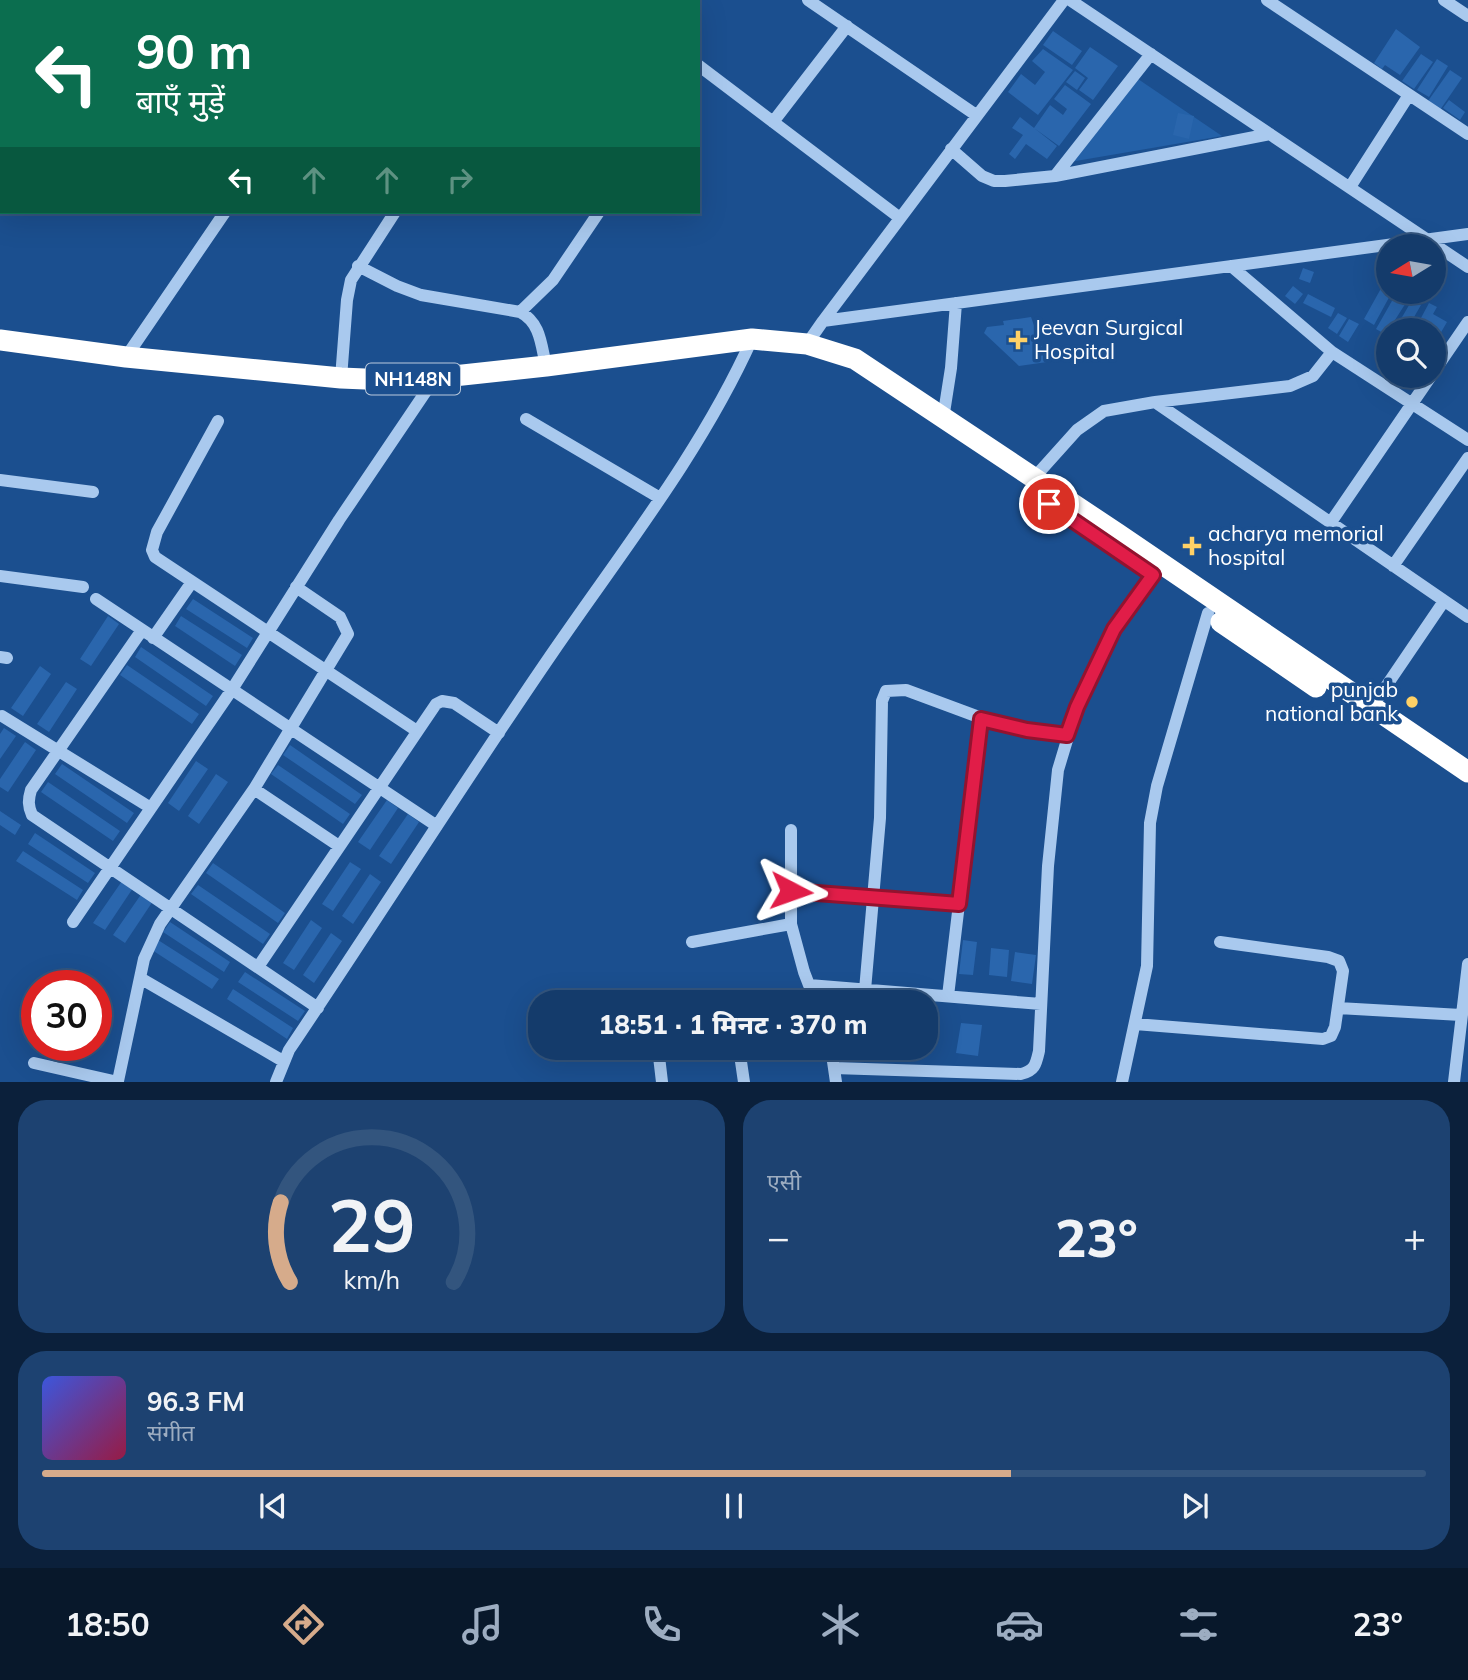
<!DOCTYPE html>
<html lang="hi">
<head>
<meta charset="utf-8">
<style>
	:root { --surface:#143b6b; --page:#1d4271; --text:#f1f3f6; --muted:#9dadc1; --line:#33557e; --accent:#d6ab8b }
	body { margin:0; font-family:Mulish,"Noto Sans Devanagari",sans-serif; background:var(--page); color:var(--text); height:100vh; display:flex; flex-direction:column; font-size:26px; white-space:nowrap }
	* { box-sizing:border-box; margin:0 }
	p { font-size:23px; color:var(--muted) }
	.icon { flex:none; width:38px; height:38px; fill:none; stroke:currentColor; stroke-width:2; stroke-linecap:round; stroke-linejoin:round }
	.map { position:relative; height:1082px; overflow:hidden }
	.side { display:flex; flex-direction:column; gap:18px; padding:18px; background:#0b203b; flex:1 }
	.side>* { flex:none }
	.guide { position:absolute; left:0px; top:0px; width:700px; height:214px; box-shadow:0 7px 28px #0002,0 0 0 2px var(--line); background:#0b6e4f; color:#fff; overflow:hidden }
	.needle { width:46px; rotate:259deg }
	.controls { position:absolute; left:1376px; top:234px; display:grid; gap:14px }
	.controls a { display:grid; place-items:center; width:70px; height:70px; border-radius:50%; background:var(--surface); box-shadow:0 7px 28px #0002,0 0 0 2px var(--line); font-size:35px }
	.speed { position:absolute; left:21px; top:970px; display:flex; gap:14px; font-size:35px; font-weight:700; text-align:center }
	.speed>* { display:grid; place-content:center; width:91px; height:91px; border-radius:50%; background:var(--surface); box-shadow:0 7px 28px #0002,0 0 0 2px var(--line); line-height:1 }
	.speed .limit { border:10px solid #d22; background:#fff; color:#111 }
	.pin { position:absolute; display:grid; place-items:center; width:60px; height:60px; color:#fff; margin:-30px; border:4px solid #fff; border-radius:50%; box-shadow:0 2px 7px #0007 }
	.me { position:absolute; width:77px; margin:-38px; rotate:94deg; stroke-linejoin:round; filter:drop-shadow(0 0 5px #0008) }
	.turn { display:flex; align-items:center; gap:24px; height:147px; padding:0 21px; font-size:32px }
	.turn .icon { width:91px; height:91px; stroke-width:2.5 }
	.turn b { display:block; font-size:49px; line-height:60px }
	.lanes { display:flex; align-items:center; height:66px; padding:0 21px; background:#0003; justify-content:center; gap:35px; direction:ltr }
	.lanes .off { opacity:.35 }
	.big { font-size:52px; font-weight:800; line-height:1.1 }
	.side .widget { flex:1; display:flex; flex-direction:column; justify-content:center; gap:10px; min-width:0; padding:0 24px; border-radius:28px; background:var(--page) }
	.side .dial { align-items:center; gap:0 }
	.dial svg { height:182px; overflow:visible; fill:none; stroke:var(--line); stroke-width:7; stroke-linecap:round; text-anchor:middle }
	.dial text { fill:var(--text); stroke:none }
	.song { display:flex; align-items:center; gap:21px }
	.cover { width:84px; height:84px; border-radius:10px; background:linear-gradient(135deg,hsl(230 70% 55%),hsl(340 70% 35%)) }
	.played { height:7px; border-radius:4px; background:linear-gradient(90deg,var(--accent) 70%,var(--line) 70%) }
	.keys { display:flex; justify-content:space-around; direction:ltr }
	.heat { display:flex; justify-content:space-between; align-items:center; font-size:38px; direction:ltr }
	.side .tiles { flex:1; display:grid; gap:18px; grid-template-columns:1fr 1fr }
	.widget:last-child { grid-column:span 2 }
	.trip { position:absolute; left:528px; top:990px; width:410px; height:70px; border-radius:28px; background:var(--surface); box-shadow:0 7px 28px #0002,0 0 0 2px var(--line); font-weight:800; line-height:70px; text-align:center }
	.dock { display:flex; height:112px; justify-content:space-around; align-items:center; background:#08182b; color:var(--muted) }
	.dock .icon { width:49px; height:49px }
	.dock .current { color:var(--accent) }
	.dock b { font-size:32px; color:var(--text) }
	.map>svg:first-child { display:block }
	.green { fill:#2461a8 }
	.building { fill:#2a66ad }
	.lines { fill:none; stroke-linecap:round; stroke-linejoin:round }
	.minor { stroke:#a9c9ee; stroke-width:12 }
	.highway { stroke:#fff; stroke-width:21 }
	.route-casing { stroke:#92132f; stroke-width:18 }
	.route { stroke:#e11d48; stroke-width:12 }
	.poi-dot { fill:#ffd166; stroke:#1b4f8f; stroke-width:2.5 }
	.labels { text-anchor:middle; stroke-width:7; stroke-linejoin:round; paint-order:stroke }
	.shield { fill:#1b4f8f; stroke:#bbcadd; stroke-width:2 }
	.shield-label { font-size:19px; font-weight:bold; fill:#fff }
	.poi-label { font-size:21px; fill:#fff; stroke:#1b4f8f; text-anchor:start }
</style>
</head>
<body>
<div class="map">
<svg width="1468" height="1082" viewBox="0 0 1468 1082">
	<rect width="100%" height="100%" fill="#1b4f8f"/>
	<path class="green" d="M1138 79 1222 136 1070 162Z"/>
	<path class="building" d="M1396 29 1420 47 1400 75 1385 65 1382 69 1374 63Z
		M1053 31 1082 51 1072 65 1043 45Z
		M1090 47 1118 66 1093 100 1079 90 1088 78 1075 68Z
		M1043 49 1073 70 1038 115 1008 92 1021 74 1035 85 1045 72 1032 61Z
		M1421 54 1433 62 1414 89 1402 81Z
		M1437 59 1448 66 1429 97 1417 90Z
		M1450 70 1462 78 1440 110 1428 101Z
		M1075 71 1085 78 1077 90 1066 82Z
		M1065 85 1091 104 1059 146 1034 128 1050 105 1063 115 1067 109 1054 99Z
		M1449 100 1465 112 1460 120 1443 108Z
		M1178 113 1194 116 1189 139 1173 135Z
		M1020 117 1057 146 1047 159 1026 144 1015 159 1009 154 1023 135 1012 128Z
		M1303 268 1314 272 1310 283 1299 279Z
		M1384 283 1388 285V292H1392L1374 325 1364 319Z
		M1293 286 1303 294 1295 304 1285 296Z
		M1397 292 1409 298 1388 331V336L1376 329Z
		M1308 294 1335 308 1331 317 1303 303Z
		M1412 300 1421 305 1406 331H1394Z
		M1429 303 1437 307 1433 314 1447 322 1436 341 1433 339V331H1414Z
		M1338 313 1347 318 1337 334 1328 328Z
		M1031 317 1047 362 1019 366 984 333 987 327 1004 325 1003 321Z
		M1349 319 1359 324 1348 342 1339 336Z
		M193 599 253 638 247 648 186 609Z
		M108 616 119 624 91 666 80 659Z
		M181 616 242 655 235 666 175 626Z
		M141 647 213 696 206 706 135 657Z
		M127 665 199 714 192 724 120 675Z
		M40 666 51 674 23 716 11 708Z
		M66 682 77 689 49 732 37 724Z
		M4 728 16 736 0 759V734Z
		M25 742 36 750 8 792 0 787V779Z
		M290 745 362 795 355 804 283 755Z
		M196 761 208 769 179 811 168 803Z
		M62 764 134 813 127 823 55 774Z
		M278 765 350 814 343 824 271 774Z
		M216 774 228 782 199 824 188 816Z
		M48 782 120 831 113 841 41 792Z
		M387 800 398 808 370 850 358 842Z
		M0 811 21 825 15 835 0 825Z
		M408 814 419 822 391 864 379 856Z
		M35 833 95 873 88 883 28 844Z
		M23 851 83 890 77 900 16 861Z
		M350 862 361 869 333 911 322 904Z
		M213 863 285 913 278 923 206 873Z
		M370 874 381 882 353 924 342 916Z
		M122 881 133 888 105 930 93 923Z
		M198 885 270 934 263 944 191 894Z
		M142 893 153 901 125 943 113 935Z
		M311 920 322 928 294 970 283 963Z
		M170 922 230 962 224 972 163 932Z
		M331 933 342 941 314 983 303 975Z
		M158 940 219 979 212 989 152 950Z
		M963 940 977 942 973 975 959 974Z
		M991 948 1009 950 1007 977 989 975Z
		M1015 952 1036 955 1032 984 1011 981Z
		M245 972 305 1011 298 1021 238 982Z
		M233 989 293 1028 287 1039 227 999Z
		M961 1023 982 1025 978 1056 956 1053Z"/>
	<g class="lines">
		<path class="minor" d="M612 0 615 2
			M808 0 976 115
			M1070 0 1468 267
			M1267 0 1468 134
			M1444 0 1468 16
			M369 2 370 0
			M698 65 900 218
			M773 122 847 26
			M951 149 982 176 994 181H1005L1055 176 1270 134
			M1055 176 1151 54
			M1350 187 1409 95
			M358 266 397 286 421 295 520 312C541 323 541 345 546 366
			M1231 266 1332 352 1468 440
			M520 312 553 280 599 212
			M823 321 1064 0
			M807 344 823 321 1468 234
			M126 357 225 212
			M1433 373 1468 322
			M341 378 347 300 351 280 395 212
			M1155 402 1468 617
			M526 419 660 498
			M943 419 951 368 956 303
			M218 421 157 532 152 550 155 557 417 731
			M1033 479 1077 430 1104 411 1155 402 1290 386 1313 376 1332 352
			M0 480 93 492
			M1331 522 1431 376
			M1393 566 1468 458
			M0 576 83 587
			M96 599 437 826
			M142 630 31 790C28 800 28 806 32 815L318 1008
			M153 638 192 582
			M0 657 7 658
			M1372 707 1444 601
			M2 716 151 808
			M254 789 339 846
			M791 830V924L804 972 816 1003
			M791 891 959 904
			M73 922 231 691 339 520 435 378
			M692 942 791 924
			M258 967 436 704 442 701 454 703 499 733
			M140 978 283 1061
			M809 985 1041 1004
			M865 990 880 818 882 701 886 691 906 690 1003 726 1067 735
			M948 996 981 719
			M1338 1008 1461 1015
			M1135 1024 1323 1039 1331 1036 1335 1027 1343 971 1339 961 1328 957 1220 942
			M658 1048 662 1082
			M739 1048 744 1082
			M831 1048 836 1082
			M34 1063 118 1082
			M834 1068 1021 1074C1035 1071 1036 1064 1039 1051L1048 866 1058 770 1077 707 1114 629 1153 575
			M118 1081 144 959 160 924 254 789 348 634 340 617 296 587
			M276 1082 289 1050C378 918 463 783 553 652 623 550 701 452 752 339
			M1122 1082 1147 966 1150 823 1157 786 1208 613
			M1454 1082 1468 964"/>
		<path class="highway" d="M0 340 126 357 341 378 389 380 435 378 546 366 752 339 807 344 855 359 1118 534 1468 772
			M1221 622 1316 687"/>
	</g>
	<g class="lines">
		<g class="route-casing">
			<path id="route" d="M791 891 959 904 981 719 1027 730 1067 735 1077 707 1114 629 1153 575 1049 504"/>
		</g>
		<use href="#route" class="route"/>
	</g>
	<g class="poi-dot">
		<path d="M1014.5 329.5h7v7h7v7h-7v7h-7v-7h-7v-7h7z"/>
		<path d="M1188.5 535.5h7v7h7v7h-7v7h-7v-7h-7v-7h7z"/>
		<circle cx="1412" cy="702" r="7"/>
	</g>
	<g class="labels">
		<rect class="shield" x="366" y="363.5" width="94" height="31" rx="5"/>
		<g class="shield-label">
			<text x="413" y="386">NH148N</text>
		</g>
		<g class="poi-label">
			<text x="1034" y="335">Jeevan Surgical<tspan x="1034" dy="24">Hospital</tspan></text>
			<text x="1208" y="541">acharya memorial<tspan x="1208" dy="24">hospital</tspan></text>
			<text x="1398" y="697" text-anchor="end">punjab<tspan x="1398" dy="24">national bank</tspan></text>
		</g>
	</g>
</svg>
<div class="controls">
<a><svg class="needle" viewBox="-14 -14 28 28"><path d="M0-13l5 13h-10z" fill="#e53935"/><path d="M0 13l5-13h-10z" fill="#9dadc1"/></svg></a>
<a><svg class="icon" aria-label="search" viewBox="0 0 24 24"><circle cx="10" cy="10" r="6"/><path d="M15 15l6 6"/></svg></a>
</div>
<div class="speed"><div class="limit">30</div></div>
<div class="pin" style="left:1049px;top:504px;background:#d93025"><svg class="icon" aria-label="arrive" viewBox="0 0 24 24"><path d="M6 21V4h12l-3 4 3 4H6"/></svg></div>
<svg class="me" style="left:791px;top:891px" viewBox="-20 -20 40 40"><path d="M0-17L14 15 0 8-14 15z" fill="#e11d48" stroke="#fff" stroke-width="4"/></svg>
<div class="trip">18:51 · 1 मिनट · 370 m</div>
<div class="guide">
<div class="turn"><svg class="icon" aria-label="left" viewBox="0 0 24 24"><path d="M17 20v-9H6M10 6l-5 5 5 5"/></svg><div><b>90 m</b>बाएँ मुड़ें</div></div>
<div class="lanes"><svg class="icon" aria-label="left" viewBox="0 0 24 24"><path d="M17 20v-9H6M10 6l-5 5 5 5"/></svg><svg class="icon off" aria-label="ahead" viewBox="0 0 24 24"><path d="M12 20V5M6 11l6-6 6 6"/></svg><svg class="icon off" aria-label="ahead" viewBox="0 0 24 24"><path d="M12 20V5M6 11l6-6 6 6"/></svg><svg class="icon off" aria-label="right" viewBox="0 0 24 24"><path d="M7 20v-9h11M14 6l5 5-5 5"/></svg></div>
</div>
</div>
<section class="side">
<div class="tiles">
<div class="widget dial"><svg viewBox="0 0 100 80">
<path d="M14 69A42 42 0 1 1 86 69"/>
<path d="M14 69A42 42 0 0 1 10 34" stroke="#d6ab8b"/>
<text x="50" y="56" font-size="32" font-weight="700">29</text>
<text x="50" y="72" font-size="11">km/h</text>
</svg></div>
<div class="widget"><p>एसी</p>
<div class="heat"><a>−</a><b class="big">23°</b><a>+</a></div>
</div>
<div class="widget">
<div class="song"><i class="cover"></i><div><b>96.3 FM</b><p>संगीत</p></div></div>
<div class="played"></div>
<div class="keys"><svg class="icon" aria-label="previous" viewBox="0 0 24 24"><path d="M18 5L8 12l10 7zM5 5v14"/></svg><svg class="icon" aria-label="pause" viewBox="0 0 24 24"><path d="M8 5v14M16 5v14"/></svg><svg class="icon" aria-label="next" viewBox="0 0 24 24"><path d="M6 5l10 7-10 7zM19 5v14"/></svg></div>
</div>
</div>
</section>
<nav class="dock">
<b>18:50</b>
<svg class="icon current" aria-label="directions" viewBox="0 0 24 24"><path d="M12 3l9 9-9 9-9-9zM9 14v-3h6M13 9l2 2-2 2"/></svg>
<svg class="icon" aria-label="music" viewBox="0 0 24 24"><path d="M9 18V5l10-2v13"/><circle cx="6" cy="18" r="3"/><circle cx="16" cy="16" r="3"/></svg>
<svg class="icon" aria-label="phone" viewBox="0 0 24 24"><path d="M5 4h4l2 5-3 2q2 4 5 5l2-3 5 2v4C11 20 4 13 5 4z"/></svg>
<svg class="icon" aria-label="climate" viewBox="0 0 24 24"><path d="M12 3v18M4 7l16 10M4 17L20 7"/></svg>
<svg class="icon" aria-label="car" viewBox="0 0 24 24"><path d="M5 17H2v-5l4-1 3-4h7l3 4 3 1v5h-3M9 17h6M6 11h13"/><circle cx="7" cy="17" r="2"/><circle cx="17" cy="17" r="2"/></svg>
<svg class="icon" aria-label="filters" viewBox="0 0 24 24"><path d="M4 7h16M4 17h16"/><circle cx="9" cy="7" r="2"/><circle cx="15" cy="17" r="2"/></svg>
<b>23°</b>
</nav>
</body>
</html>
